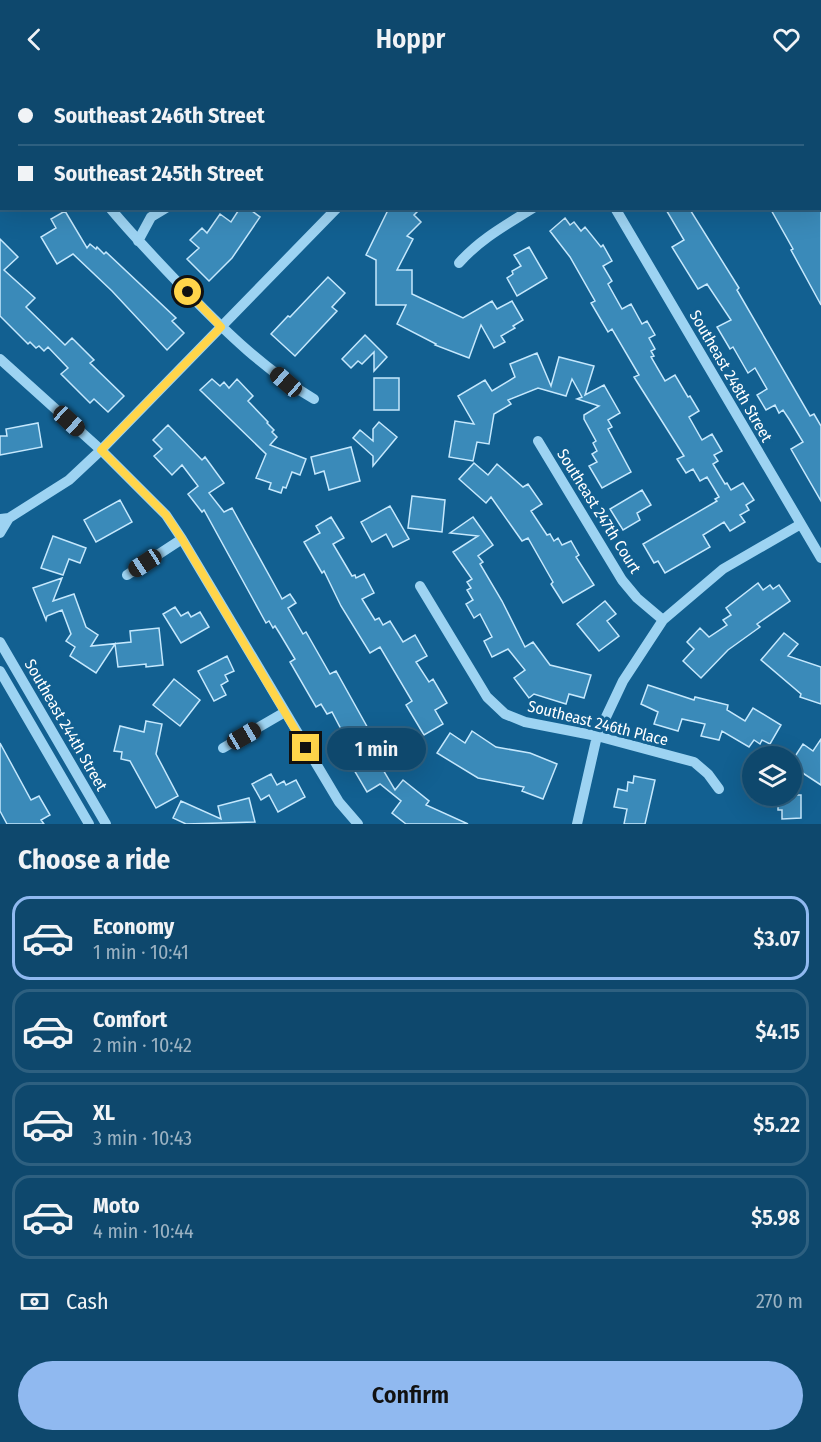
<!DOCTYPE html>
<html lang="en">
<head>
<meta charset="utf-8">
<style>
  body { margin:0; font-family:"Fira Sans Condensed",sans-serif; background:#174f72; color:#f1f3f6; height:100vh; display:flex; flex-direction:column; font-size:22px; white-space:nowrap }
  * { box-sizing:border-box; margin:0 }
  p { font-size:20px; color:#9bb2c2 }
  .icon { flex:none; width:33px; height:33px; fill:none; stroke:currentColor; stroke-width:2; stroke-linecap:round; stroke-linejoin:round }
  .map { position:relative; height:746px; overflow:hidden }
  .sheet { display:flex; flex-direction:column; background:#0e486d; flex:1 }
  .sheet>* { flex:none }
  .hud { position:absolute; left:0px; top:0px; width:822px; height:132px; box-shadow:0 6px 24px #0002,0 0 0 2px #2e6080; display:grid; align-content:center; height:132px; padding:0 18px; background:#0e486d }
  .buttons { position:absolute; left:742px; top:668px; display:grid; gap:12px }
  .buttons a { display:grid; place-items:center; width:60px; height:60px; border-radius:50%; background:#0e486d; box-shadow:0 6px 24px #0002,0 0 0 2px #2e6080; font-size:30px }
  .end { position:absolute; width:27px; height:27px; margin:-14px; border:8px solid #ffd54a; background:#111; box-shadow:0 0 0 3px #111 }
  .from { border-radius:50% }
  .bubble { position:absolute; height:42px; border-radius:21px; background:#0e486d; box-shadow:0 6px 24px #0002,0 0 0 2px #2e6080; font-size:20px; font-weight:600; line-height:42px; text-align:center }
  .car { position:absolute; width:18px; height:36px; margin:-18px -9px; border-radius:8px; box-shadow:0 0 4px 2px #0007; background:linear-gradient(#222 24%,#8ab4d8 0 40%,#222 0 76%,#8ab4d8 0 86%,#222 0) }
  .hud b { display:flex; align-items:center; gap:21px; height:57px; font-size:22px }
  .hud b+b { border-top:2px solid #2e6080 }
  .hud i { width:15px; height:15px; background:#f1f3f6 }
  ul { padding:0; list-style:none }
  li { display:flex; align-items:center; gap:18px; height:84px; margin:0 12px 9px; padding:0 6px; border:3px solid #2e6080; border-radius:18px }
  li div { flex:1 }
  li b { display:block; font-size:22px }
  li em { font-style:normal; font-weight:600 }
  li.active { border-color:#90b9f0 }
  li>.icon { width:54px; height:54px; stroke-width:1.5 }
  h2 { padding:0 18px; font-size:27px; line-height:72px }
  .pay { display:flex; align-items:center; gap:15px; height:66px; padding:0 18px; font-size:22px }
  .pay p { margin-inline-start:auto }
  .action { display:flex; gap:12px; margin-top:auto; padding:12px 18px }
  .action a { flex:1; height:69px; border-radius:36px; background:#90b9f0; color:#111; font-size:24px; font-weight:600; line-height:69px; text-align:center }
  header { display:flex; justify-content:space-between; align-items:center; height:78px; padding:0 18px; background:#0e486d; font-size:27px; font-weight:600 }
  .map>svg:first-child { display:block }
</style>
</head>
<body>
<header><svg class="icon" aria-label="back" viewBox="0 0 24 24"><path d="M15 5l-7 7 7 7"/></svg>Hoppr<svg class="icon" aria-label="heart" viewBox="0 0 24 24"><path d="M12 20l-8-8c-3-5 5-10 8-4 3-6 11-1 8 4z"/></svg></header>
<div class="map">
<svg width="821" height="746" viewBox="0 0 821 746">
  <rect width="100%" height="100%" fill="#126091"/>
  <path fill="#3a8ab9" stroke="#c5e8fd" stroke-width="1.5" d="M240,130H248L260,139L232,180L209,203L187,181L199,170L190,162L202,150L207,155L220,136L231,144Z
    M389,130H421L414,137L421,144L407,158L413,161L397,192H412V216L463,240L492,223L497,231L512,223L523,242L513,248L515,250L501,258L505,264L494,270L481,247L469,280L435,267L436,266L397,246L406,227H376V182L366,177Z
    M665,130H689L739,210L737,212L810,338L814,336L821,348V423L791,371L803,364L789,341L783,332L779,335L775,327L766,332L757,317L767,311L755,290L748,295L733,269L730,271L717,249L731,242L707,206L698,211L672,169L684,162Z
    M770,130H821V227L791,172L793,171Z
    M65,133L87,170L90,166L96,171L97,169L104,176L106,174L176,240L172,243L184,255L167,272L112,213L73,176L57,186L41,159L56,150L51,141Z
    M565,140L570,147L574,144L581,153L585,149L601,169L603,167L612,183L603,188L612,203L608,206L622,231L631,226L642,246L647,243L655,257L649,260L655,271L651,273L654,278L651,279L665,303L675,297L688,319L690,318L699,333L689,339L702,362L712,356L722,373L714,377L718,383L713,386L725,406L727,405L731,412L743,405L754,422L746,427L749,432L740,437L745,444L730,453L724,444L703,457L710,469L665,495L658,483L654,485L643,466L717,423L715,421L719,419L707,399L700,403L693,391L686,395L677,381L684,378L634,299L639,297L612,251L608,254L591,225L595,223L570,179L550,153Z
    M0,161L18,179L4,192L35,220L26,229L65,267L72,260L94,282L90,285L124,318L108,334L94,321L90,325L61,296L68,290L48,269L44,273L39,268L36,270L30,264L28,266L0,238Z
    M529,169L547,200L517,218L507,200L513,196L512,193L521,188L514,177Z
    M328,199L345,215L332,229L337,233L295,278L271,256L288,238L290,239Z
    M365,257L387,279L374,293V274L362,286L358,283L351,290L342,281Z
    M537,275L551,308L559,279L594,288L585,317L604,307L620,335L608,342L612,349L608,351L631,394L602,410L589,388L597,384L592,376L597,373L593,365L596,363L584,341V337L599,328L577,321L582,319L572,301L566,318L538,310L508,322L511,326L494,336L489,366L477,364L473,383L449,379L455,343L474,346L458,318L485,302L492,313L515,299L510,286Z
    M374,300H399V332H374Z
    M212,301L220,308L224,304L229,310L237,301L253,318L248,323L268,344L267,345L274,352L272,354L277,359L270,367L306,381L300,397L292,394L286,410L283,409L281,415L269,411L271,405L256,400L266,376L200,312Z
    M379,344L397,359L373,388V378L353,360L360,352L373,363V351Z
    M38,345L42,369L0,377V358H7L6,351Z
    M168,347L202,382L205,379L224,405L209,415L224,434L232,430L280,517L282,521L290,516L296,525L288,530L303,556L306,554L330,596L336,593L370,654L363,658L395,712L403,702L429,723L426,727L468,746H406L392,735L401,723L380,706L367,714L347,680L345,681L334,661L343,655L332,634L327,636L321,626L316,629L290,584L295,581L280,556L275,548L273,550L269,543L266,545L204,432L202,434L188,416L198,408L182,387L172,397L154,378L162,371L153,362Z
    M351,369L360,403L329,412L324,393L315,396L311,379Z
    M474,385L488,397L497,386L523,409L528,406L542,426L531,433L547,457L550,456L554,463L558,460L562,467L571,463L579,477L576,479L594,507L563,525L551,506L553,504L528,460L522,463L491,419L486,425L459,401Z
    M642,412L651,427L637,435L640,442L623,452L610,431Z
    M412,418L445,422L442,454L408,450Z
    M120,422L132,444L96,464L84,442Z
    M390,428L409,461L393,469L386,456L372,464L361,444Z
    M331,439L344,460L333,466L352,498L355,497L356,500L364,496L374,515L362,521L375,542L379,540L383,547L390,543L403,564L415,557L427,578L416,584L429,604L433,601L447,625L435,632L443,646L424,657L406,627L412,623L380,569L370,575L341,528L324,493L322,495L304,464L320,455L316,448Z
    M473,439L493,467L478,478L483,484L480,486L502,523L525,569L533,564L550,587L591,597L584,620L569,616L566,626L534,616L529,620L514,600L525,592L508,571L492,579L484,563L492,559L480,536L474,540L466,526L473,522L467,512L471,510L467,504L472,501L453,474L478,458L450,455Z
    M53,458L86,470L80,485L69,481L63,497L41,490Z
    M62,500L53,523L74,516L86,549L98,557L91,568L131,564L130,553L159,550L163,587L146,589V586L118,589L115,566L96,595L70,578L75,569L66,563L71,556L62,532L47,538L46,542L33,510Z
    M758,505L763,512L770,507L773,511L779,507L790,523L757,546L760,549L728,572L701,600L683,583L694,571L687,564L700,550L709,559L727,547L723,542L731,537L726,530Z
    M605,523L616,536L607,543L619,558L599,573L577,546Z
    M175,529L181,538L188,534L191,539L200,534L209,549L181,565L163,536Z
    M784,555L798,566L788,578L821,589V626L800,619L801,616L761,582Z
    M227,578L234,593L225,597L228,603L221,607L226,617L214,623L198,593Z
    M174,601L200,622L180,648L153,627Z
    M648,607L694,622L695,619L728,627L727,632L745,643L753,630L781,647L770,666L762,662L760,666L754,662L749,669L722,653L719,662L701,658L705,646L682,641L678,653L654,646L658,634L641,626Z
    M146,643L162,646L156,676L178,718L156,730L130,683L121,681L122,674L114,673L120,648L144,654Z
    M472,653L496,669L530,675L557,686L543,721L522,713L524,709L478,700L437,675L450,655L465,665Z
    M821,661V707L792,688V683L803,666L813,673Z
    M0,665L31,722L39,718L50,737L41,742L44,746H7L0,733Z
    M271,696L277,707L284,703L286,707L296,702L305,719L278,734L269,717L261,722L252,706Z
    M634,698L655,702L645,746H624L627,731L614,729L618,711L627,713L628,704L633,705Z
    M778,717H801V740L782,741V732H778Z
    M249,720L255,744L186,746L173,740L181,723L221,741L218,728Z"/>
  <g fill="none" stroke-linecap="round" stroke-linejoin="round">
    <path stroke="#9dd3f2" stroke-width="3" stroke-dasharray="3 4.5" stroke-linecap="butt" d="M39,0L40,2
      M62,2L64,0
      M0,54L2,52"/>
    <path stroke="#9dd3f2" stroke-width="10" d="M328,0L329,2
      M542,0L543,2
      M770,0L771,2
      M461,2L462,0
      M820,88L821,89
      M110,130C135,160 161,187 188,215C226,254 266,293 314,321
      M615,130L821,480
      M138,163L151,139L166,130
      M459,185C480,161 506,147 533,130
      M0,281L101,372L166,437L182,461L339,724L358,746
      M538,363L622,502L637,520L663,542
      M9,440L69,402L101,372L337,130
      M0,441L9,440L0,455
      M127,497L182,461
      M420,508L487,619L505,636L525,644L597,658L694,684L708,696L719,711
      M0,564L106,746
      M0,593L89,746
      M223,670L285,634
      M577,746L597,658L623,603L663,542L723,491L801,446"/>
  </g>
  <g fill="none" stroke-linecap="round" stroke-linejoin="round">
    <path stroke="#ffd54a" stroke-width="8" d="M188,214L221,249L101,372L166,437L182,461L306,670"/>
  </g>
  <g text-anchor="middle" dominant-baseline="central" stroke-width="6" stroke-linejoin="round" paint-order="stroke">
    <g font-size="16" fill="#fff" stroke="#126091">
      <text transform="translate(731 298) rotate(60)">Southeast 248th Street</text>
      <text transform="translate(599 433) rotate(58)">Southeast 247th Court</text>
      <text transform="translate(598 645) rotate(14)">Southeast 246th Place</text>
      <text transform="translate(66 647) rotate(60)">Southeast 244th Street</text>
    </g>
  </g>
</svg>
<div class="buttons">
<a><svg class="icon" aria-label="layers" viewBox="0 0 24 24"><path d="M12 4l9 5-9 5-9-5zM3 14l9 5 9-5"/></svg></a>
</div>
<i class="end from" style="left:188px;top:214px"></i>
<i class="end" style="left:306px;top:670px"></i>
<div class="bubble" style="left:327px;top:650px;width:99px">1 min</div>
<i class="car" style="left:286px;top:304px;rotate:311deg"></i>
<i class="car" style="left:69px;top:343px;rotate:132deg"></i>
<i class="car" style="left:145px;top:485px;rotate:237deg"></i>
<i class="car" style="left:244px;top:658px;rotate:60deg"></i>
<div class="hud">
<b><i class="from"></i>Southeast 246th Street</b>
<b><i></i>Southeast 245th Street</b>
</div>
</div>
<section class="sheet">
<h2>Choose a ride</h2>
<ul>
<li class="active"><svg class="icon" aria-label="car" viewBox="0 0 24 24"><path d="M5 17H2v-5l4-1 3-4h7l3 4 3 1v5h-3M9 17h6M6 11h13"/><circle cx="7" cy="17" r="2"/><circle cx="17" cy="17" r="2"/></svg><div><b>Economy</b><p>1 min · 10:41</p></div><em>$3.07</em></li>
<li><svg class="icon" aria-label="car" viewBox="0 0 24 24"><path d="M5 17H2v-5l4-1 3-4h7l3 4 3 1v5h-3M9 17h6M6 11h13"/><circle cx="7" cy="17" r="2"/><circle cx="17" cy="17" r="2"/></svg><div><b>Comfort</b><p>2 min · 10:42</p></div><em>$4.15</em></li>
<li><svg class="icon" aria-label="car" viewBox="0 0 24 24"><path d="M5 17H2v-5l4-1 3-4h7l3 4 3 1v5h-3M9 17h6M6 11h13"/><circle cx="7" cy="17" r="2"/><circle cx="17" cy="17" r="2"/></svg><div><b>XL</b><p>3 min · 10:43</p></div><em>$5.22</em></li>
<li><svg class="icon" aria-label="car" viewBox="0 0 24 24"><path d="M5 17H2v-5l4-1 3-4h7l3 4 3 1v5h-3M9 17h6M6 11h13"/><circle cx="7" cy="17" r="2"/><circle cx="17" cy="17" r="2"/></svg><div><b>Moto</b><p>4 min · 10:44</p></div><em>$5.98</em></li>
</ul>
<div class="pay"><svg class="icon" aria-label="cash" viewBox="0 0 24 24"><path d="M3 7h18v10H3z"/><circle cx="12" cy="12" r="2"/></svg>Cash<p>270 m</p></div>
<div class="action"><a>Confirm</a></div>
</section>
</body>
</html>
